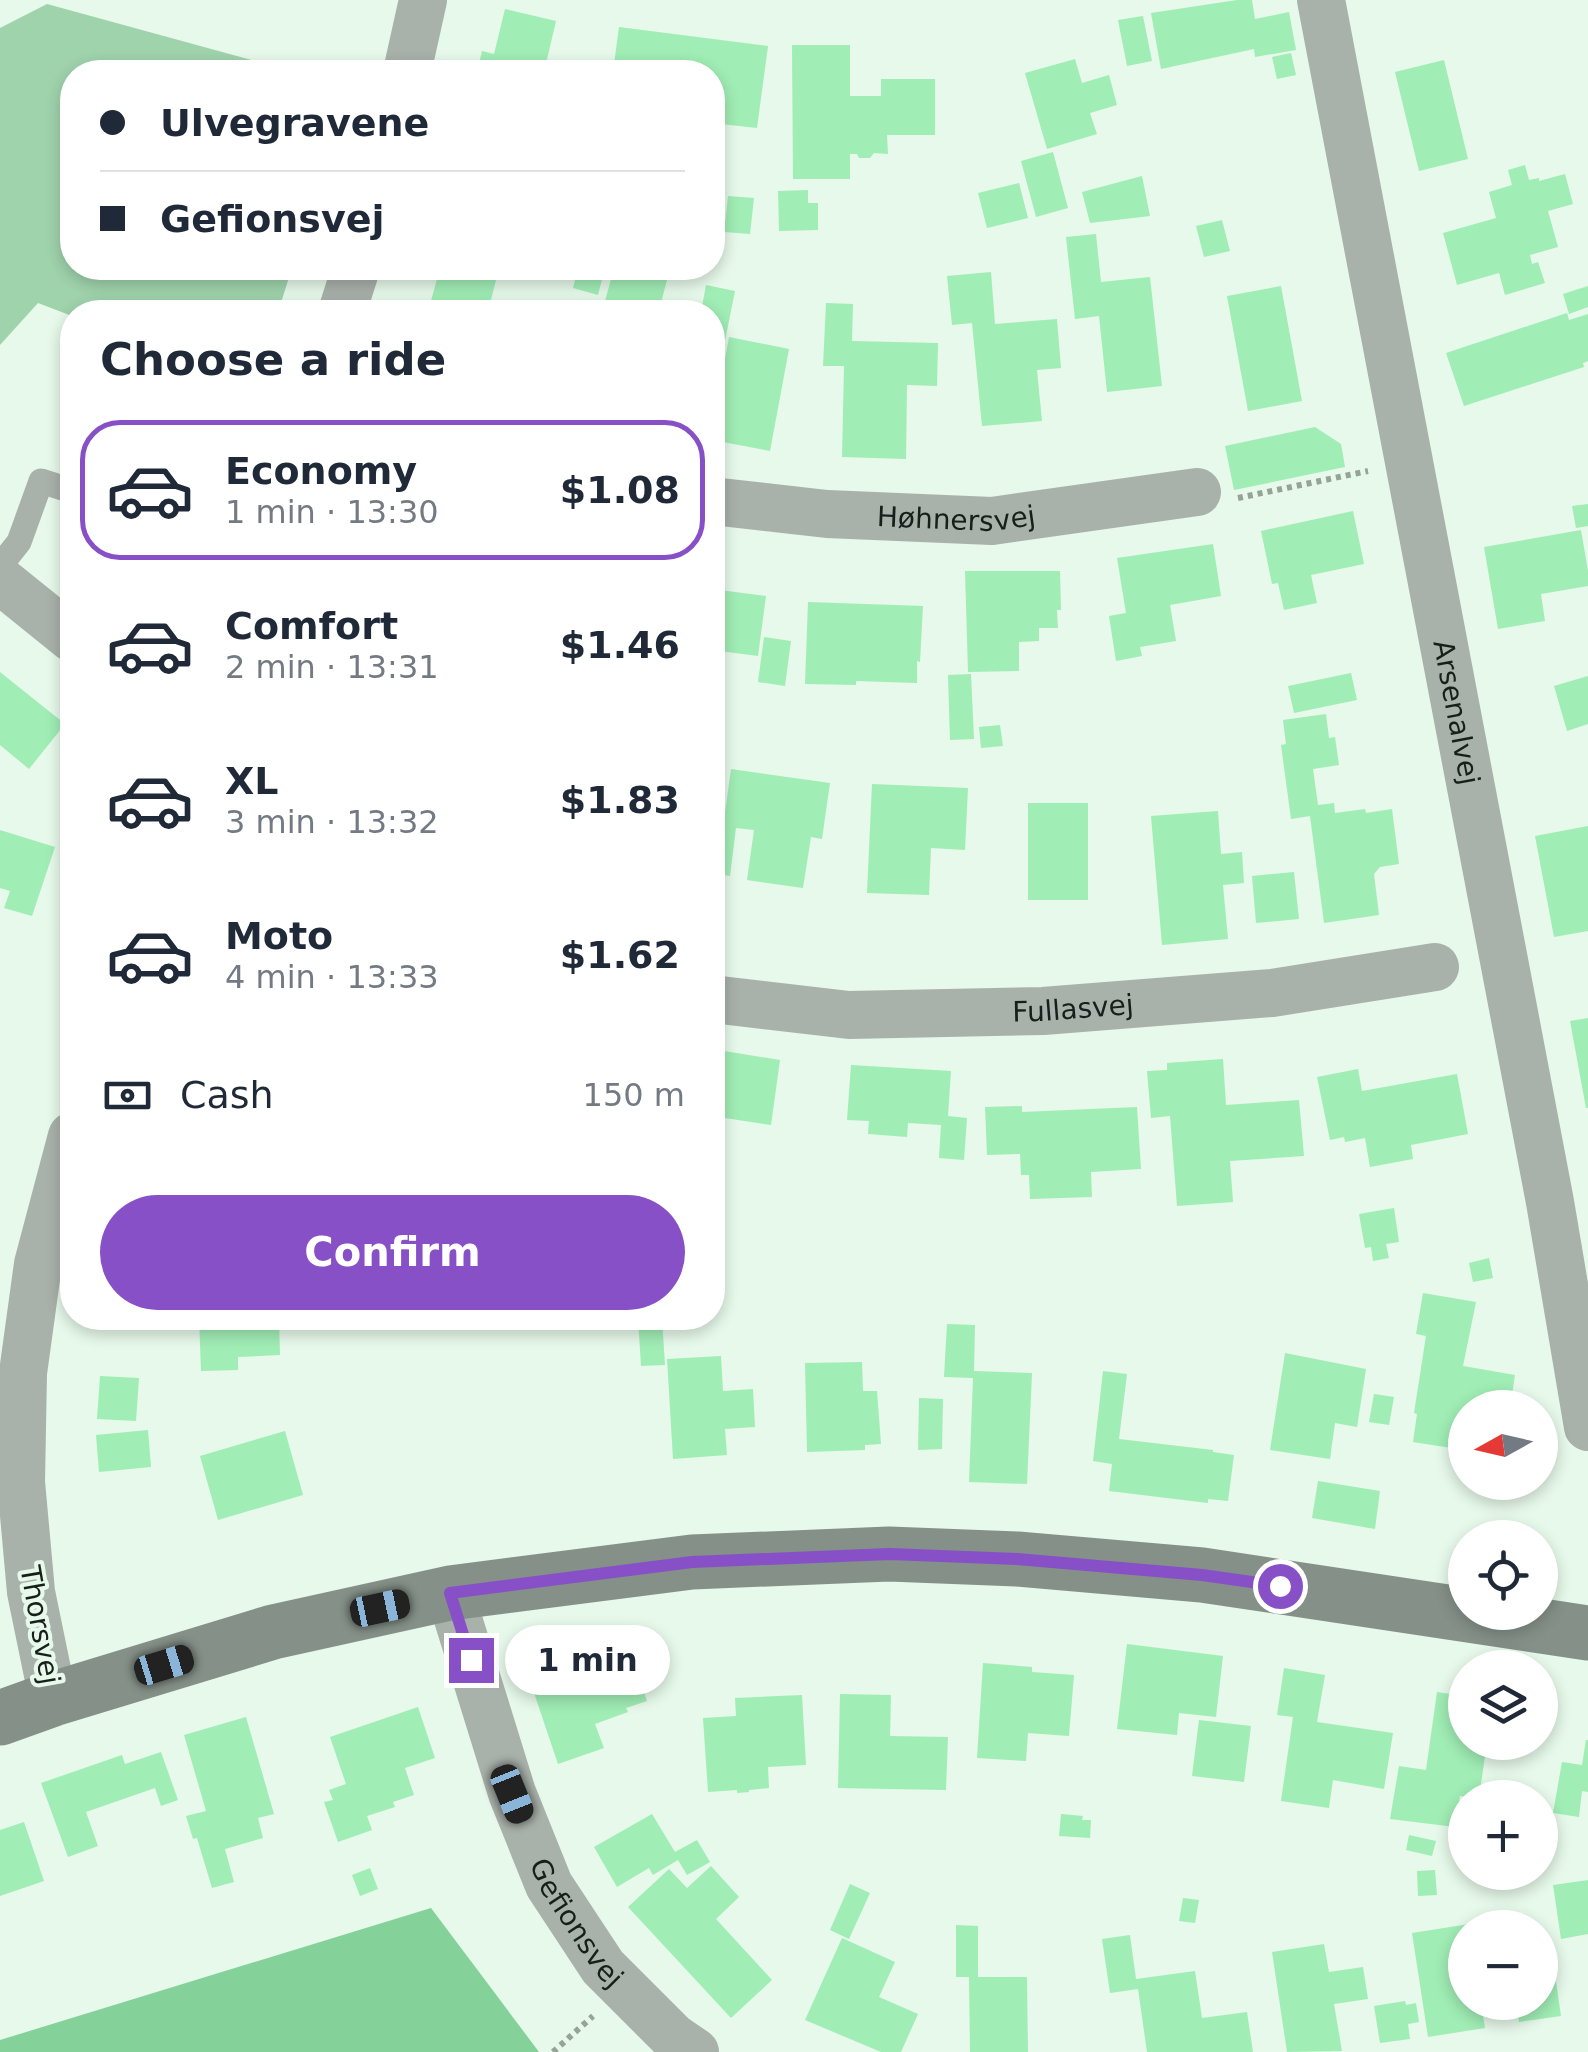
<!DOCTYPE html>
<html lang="en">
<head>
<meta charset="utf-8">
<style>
  body { margin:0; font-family:"DejaVu Sans",sans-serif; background:#f6f6f7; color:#1f2937; height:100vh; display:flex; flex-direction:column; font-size:38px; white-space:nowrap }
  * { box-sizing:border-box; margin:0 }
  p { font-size:32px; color:#747a83 }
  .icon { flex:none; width:55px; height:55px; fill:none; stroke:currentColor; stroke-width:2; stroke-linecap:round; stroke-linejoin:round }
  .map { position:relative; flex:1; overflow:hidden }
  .side { position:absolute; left:60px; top:300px; width:665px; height:1030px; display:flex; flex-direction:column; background:#fff; border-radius:40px; box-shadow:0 5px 15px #0003 }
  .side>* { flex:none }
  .top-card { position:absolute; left:60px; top:60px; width:665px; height:220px; border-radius:40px; box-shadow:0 5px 15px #0003; display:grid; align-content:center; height:220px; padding:0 40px; background:#fff }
  .needle { width:65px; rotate:262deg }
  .controls { position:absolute; left:1448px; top:1390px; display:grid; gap:20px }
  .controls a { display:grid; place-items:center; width:110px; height:110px; border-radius:50%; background:#fff; box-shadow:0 5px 15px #0003; font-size:50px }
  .end { position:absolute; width:45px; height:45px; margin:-22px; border:12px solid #8750c7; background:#fff; box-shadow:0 0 0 5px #fff }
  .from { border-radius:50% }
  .bubble { position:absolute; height:70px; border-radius:35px; background:#fff; box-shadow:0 5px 15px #0003; font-size:32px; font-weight:700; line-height:70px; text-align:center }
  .car { position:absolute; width:30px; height:60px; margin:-30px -15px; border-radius:12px; box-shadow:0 0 8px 2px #0007; background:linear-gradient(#222 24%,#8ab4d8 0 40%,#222 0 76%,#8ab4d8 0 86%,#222 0) }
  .top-card b { display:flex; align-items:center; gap:35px; height:95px; font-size:38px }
  .top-card b+b { border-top:2px solid #e0e1e3 }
  .top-card i { width:25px; height:25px; background:#1f2937 }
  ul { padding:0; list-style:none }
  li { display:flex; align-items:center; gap:30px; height:140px; margin:0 20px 15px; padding:0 20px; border:5px solid transparent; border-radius:40px }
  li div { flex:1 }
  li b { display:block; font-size:38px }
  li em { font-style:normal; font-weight:700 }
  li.selected { border-color:#8750c7 }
  li>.icon { width:90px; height:90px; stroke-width:1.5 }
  h2 { padding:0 40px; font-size:45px; line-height:120px }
  .pay { display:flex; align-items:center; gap:25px; height:110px; padding:0 40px; font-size:38px }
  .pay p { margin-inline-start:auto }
  .action { display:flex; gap:20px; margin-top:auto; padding:20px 40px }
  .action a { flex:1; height:115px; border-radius:60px; background:#8750c7; color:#fff; font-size:40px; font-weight:700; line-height:115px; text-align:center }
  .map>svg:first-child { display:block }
</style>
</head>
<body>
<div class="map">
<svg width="1588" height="2052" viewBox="0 0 1588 2052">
  <rect width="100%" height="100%" fill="#e6f9ea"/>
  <path fill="#9fd3ac" d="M47,4L295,72H72V268H292L278,312H72V316L38,303L0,345V28Z"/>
  <path fill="#84d199" d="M431,1908L539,2052H0V2040Z"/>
  <path fill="#a0edb5" d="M1237,0H1252L1255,19L1289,12L1296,50L1255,57L1254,49L1161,69L1151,13Z
    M505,9L556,21L544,72H477L482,51L494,54Z
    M1143,16L1152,61L1127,66L1118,20Z
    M619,27L768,46L757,128L712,123V72H613Z
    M792,45H850V96H881V79H935V135H887L888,154L874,153L870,158H859L857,154H850V179H793Z
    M1291,53L1296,75L1277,79L1272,57Z
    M1075,59L1082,83L1109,75L1117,105L1090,113L1097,134L1047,149L1025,73Z
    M1444,60L1468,159L1419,171L1395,72Z
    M1053,152L1068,208L1036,217L1021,161Z
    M1525,165L1529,180L1539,178V181L1565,174L1573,204L1548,211L1558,247L1530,255L1532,264L1538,262L1545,283L1505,295L1499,273L1457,285L1443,233L1496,218L1489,192L1512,185L1508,170Z
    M1142,176L1150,216L1090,223L1082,192Z
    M1019,183L1028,218L987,228L978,193Z
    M808,190V203H818V230L779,231L778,191Z
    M728,196L754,198L750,234L724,232Z
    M1222,220L1230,251L1204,257L1196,226Z
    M1096,234L1101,282L1150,277L1162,386L1107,392L1099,316L1075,319L1066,237Z
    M440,268H499L488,312H428Z
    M578,268H605L598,295L573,288Z
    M614,268H636L668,276L661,303L680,308L679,312H602Z
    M991,272L995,324L1057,319L1061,368L1037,370L1042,421L982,426L972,323L952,325L947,276Z
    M706,285L735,291L725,341L712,339V312H701Z
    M1281,286L1302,401L1248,411L1227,296Z
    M1588,286V307L1569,314L1563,294Z
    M826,303L853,304L852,341L938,343L937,386L907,385L906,459L842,457L844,366H823Z
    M1567,313L1569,320L1588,314V361L1583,363L1584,367L1464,406L1446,353Z
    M729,337L789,349L770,451L712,440V427Z
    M1315,427L1341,444L1345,467L1234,490L1225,446Z
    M1588,504V526L1576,528L1572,506Z
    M1353,511L1364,564L1311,575L1317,603L1284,610L1278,583L1272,584L1261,531Z
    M1581,530L1588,571V586L1541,594L1545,621L1498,629L1484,547Z
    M1213,544L1221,596L1170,605L1176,641L1140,647L1142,656L1116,661L1109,616L1126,613L1117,558Z
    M965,571H1060L1061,610H1057L1058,628H1039V641L1019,642V671L968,672Z
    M712,589L766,596L758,656L712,650Z
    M808,602L923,606L920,662L917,661V683L856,681V685L805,684Z
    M764,637L791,641L785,686L758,682Z
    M0,672L65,724L29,769L0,745Z
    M1351,673L1357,700L1294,713L1288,686Z
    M971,674L974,739L950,740L948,675Z
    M1588,676V724L1567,731L1554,686Z
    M1326,714L1329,738L1335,737L1339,765L1313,769L1318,805L1334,803L1335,813L1365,809L1366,813L1392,809L1399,864L1380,867L1374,874L1379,915L1324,923L1310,816L1291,819L1281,745L1286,744L1283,720Z
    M1000,725L1003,746L981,748L979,727Z
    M731,769L830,783L822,839L811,837L803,888L747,880L754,830L736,828L730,876L712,873V826L723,827Z
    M872,784L968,788L965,850L931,848L929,895L867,893Z
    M1028,803H1088V900H1028Z
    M1218,811L1221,854L1242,852L1244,883L1223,885L1228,939L1162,945L1151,816Z
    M1588,826V931L1554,937L1535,836Z
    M0,830L55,847L32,916L4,908L10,891L0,888Z
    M1294,872L1299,919L1256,923L1252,876Z
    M1588,1018V1108H1586L1570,1021Z
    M712,1049L780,1060L771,1125L712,1116Z
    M1223,1059L1226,1105L1299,1100L1304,1156L1230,1161L1233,1202L1177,1206L1170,1116L1151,1118L1147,1071L1167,1070V1063Z
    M851,1065L951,1071L948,1116L967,1118L964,1160L939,1158L941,1125L908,1123L907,1137L868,1134L869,1121L847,1120Z
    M1358,1069L1362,1091L1457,1074L1468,1134L1411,1145L1413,1159L1370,1167L1365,1138L1345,1142L1344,1137L1330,1140L1317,1077Z
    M1022,1106V1112L1137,1107L1141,1169L1091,1172L1092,1197L1030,1199L1029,1175H1021L1020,1154L987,1155L985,1107Z
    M1394,1208L1399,1242L1386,1244L1389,1258L1373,1261L1371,1247L1365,1248L1359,1214Z
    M1489,1258L1493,1278L1473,1282L1469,1263Z
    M1423,1293L1476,1302L1463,1366L1515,1375L1510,1408H1465L1464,1450L1413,1442L1417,1414L1414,1413L1426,1336L1416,1334Z
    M199,1318H279L280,1355L238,1357V1370L201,1371Z
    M638,1318H662L665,1365L641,1366Z
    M947,1324L975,1325L974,1371L1032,1373L1027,1484L969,1482L973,1378L944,1377Z
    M1285,1353L1366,1369L1357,1427L1335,1423L1330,1459L1270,1450Z
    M721,1356L723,1391L753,1389L755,1427L725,1429L727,1455L673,1459L667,1359Z
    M862,1362L863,1391H877L881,1444L865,1445V1450L807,1452L805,1363Z
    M1103,1371L1127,1374L1119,1439L1213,1450V1452L1234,1455L1228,1501L1208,1499V1503L1109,1491L1112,1464L1093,1461Z
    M100,1376L139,1378L136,1421L97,1419Z
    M1374,1394L1394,1397L1389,1425L1369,1422Z
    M919,1398L943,1399L942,1449L918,1450Z
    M148,1430L151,1467L99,1472L96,1435Z
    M285,1431L303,1495L218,1520L200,1456Z
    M1318,1481L1380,1491L1375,1529L1312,1518Z
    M1127,1644L1223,1656L1216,1717L1179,1713L1177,1735L1117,1729Z
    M607,1653L613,1671L634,1664L647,1701L626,1708L628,1712L595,1724L604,1748L558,1764L530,1681Z
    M983,1663L1032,1667V1672L1074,1675L1069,1736L1028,1733L1026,1761L977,1758Z
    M1284,1668L1325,1675L1317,1722L1393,1733L1384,1789L1333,1780L1329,1808L1281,1801L1293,1717L1277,1715Z
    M1437,1692L1465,1696V1742H1487L1479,1798L1460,1796L1455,1827L1390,1819L1399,1766L1426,1770Z
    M840,1694L891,1695L890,1736L948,1737L946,1790L838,1788Z
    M802,1695L806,1765L768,1767L769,1788L749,1790V1792L737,1793V1790L708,1792L703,1718L736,1716L735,1698Z
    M418,1707L435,1758L405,1768L414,1795L393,1802L395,1807L367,1816L372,1830L338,1842L324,1802L333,1800L329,1790L346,1784L330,1737Z
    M246,1717L274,1814L258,1818L263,1838L225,1849L234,1882L212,1888L197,1838L193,1839L186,1816L206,1811L184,1735Z
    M1199,1720L1251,1726L1244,1782L1192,1776Z
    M1586,1740H1588V1792L1582,1791L1579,1817L1553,1813L1562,1762L1582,1765Z
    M161,1752L178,1800L161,1806L155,1788L86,1812L98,1846L68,1857L41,1783L122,1755L125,1764Z
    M652,1814L675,1852L697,1840L710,1862L687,1875L678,1860L653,1875L649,1868L617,1887L594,1847Z
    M1061,1814L1083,1816L1082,1820H1091L1090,1838L1059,1836Z
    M24,1822L44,1881L0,1896V1830Z
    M1409,1835L1436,1841L1432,1856L1406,1850Z
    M711,1866L739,1897L716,1919L772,1980L731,2018L628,1907L669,1869L687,1888Z
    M370,1868L378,1889L360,1896L352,1875Z
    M1435,1870L1437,1895L1418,1896L1417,1871Z
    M1588,1880V1934L1561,1939L1553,1885Z
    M850,1884L870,1893L849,1939L830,1930Z
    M1183,1898L1199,1900L1195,1923L1179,1921Z
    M1469,1924V1928H1465V2002H1481L1485,2028L1428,2037L1412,1933Z
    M956,1925L978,1926V1977H1027L1028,2052H970L969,1977H956Z
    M1130,1935L1136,1979L1195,1971L1202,2018L1247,2012L1253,2052H1147L1138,1989L1110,1993L1102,1939Z
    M842,1938L895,1962L879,1997L918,2014L901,2052H881L805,2020Z
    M1324,1944L1329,1972L1363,1967L1368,1999L1334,2004L1342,2051L1287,2052L1272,1952Z
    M1540,1958H1542L1545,1975L1555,1974L1561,2016L1519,2022L1516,2002H1540Z
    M1405,2001L1406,2005L1416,2003L1419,2022L1408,2024L1410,2039L1380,2043L1374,2006Z"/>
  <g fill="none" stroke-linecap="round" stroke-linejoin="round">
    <path stroke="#95a398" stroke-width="6" stroke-dasharray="5 5" stroke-linecap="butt" d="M1238,498L1368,471
      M553,2052L593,2016"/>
    <path stroke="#a9b1ab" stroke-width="25" d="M0,566L19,542L41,481L72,491"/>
    <g stroke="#a9b1ab" stroke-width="48">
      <path id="s1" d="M1321,0L1550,1202L1588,1427"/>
      <path d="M407,72L423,0"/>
      <path d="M342,312L356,268"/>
      <path id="s2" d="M712,501L827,514L992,521L1197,492"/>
      <path d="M0,580L72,638"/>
      <path id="s3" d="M712,999L849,1015L1043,1011L1272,993L1435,967"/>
      <path id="s4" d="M450,1593L512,1793L549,1885L603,1967L673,2037L695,2052"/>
      <path d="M53,1699L31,1592L21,1482L23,1373L38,1264L72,1136"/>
    </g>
    <path stroke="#859188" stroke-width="55" d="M0,1718L53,1699L273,1632L450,1593L692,1562L889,1554L1017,1559L1202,1575L1588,1633"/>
  </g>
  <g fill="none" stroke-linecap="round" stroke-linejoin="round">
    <path stroke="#8750c7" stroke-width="12" d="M471,1660L450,1593L692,1562L890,1554L1017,1559L1202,1575L1280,1586"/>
  </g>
  <g text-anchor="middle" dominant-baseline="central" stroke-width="8" stroke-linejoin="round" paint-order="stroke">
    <g font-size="28" fill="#181f1a" stroke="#e6f9ea">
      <text stroke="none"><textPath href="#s2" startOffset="245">Høhnersvej</textPath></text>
      <text stroke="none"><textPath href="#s1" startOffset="725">Arsenalvej</textPath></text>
      <text stroke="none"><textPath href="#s3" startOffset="362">Fullasvej</textPath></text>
      <text transform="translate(40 1625) rotate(80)">Thorsvej</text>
      <text stroke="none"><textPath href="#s4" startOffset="355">Gefionsvej</textPath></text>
    </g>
  </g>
</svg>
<div class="controls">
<a><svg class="needle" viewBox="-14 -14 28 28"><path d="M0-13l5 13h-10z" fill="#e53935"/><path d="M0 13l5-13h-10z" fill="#747a83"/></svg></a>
<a><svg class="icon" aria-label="locate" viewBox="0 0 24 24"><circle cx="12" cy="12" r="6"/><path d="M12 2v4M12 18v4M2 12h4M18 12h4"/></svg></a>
<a><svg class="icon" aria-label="layers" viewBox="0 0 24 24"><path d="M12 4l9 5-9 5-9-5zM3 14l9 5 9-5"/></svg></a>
<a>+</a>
<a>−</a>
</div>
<i class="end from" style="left:1280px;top:1586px"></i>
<i class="end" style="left:471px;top:1660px"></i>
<div class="bubble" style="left:505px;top:1625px;width:165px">1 min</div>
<i class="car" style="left:380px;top:1608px;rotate:78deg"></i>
<i class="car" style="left:164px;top:1665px;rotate:73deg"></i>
<i class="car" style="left:512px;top:1794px;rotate:158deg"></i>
<div class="top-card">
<b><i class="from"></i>Ulvegravene</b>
<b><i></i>Gefionsvej</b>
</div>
<section class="side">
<h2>Choose a ride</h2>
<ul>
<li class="selected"><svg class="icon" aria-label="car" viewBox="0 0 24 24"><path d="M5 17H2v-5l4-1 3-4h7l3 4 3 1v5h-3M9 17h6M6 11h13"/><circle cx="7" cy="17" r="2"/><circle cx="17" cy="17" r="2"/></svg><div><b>Economy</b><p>1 min · 13:30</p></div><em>$1.08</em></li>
<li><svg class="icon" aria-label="car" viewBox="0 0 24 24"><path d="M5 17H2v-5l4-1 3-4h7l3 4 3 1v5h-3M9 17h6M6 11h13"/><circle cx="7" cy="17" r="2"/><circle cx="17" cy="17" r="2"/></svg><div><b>Comfort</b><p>2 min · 13:31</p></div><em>$1.46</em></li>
<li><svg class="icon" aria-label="car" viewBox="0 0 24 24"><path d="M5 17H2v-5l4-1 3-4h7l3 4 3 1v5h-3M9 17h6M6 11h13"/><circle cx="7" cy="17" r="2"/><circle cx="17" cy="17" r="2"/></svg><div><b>XL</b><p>3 min · 13:32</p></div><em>$1.83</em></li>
<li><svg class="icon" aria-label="car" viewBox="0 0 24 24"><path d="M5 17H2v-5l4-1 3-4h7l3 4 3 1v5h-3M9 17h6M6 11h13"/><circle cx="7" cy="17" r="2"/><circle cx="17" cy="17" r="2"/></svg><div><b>Moto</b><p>4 min · 13:33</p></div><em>$1.62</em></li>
</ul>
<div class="pay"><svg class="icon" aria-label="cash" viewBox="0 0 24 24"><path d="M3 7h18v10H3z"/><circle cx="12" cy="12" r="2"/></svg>Cash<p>150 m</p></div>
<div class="action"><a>Confirm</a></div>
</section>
</div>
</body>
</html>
